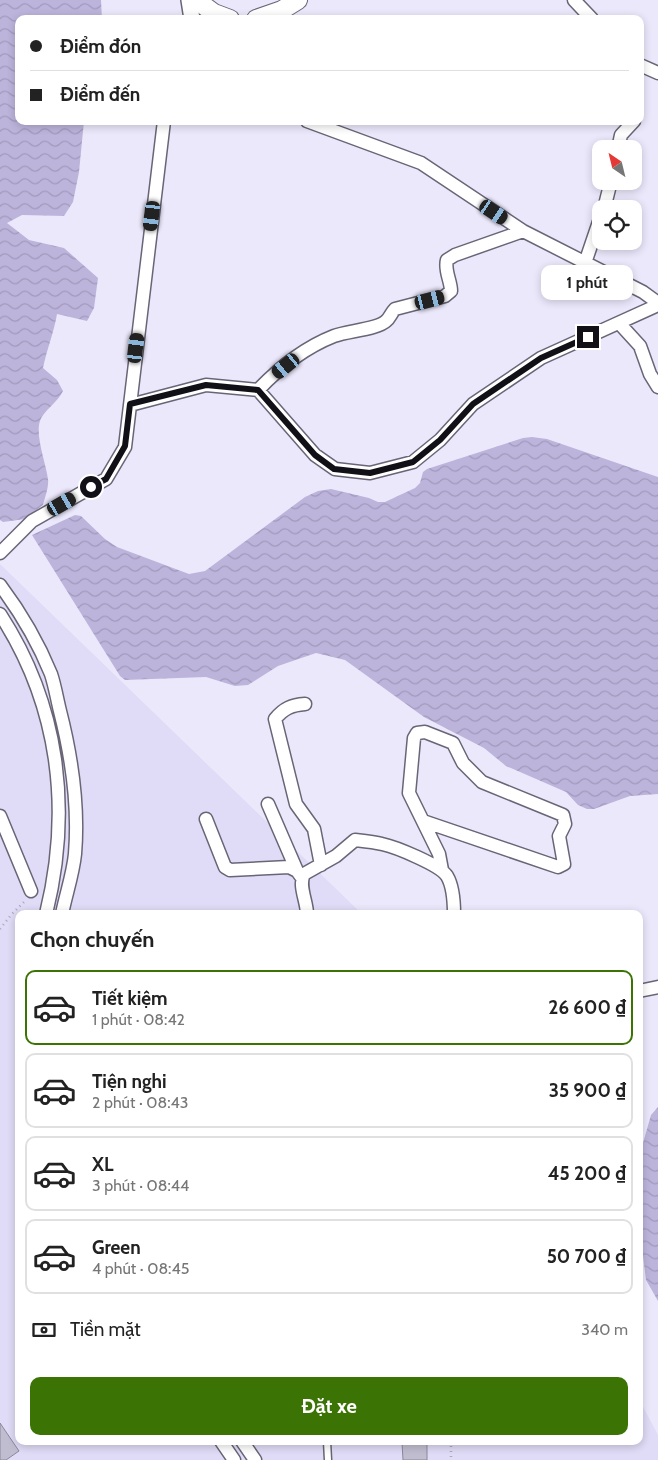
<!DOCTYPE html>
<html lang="vi">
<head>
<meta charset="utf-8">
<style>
  body { margin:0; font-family:Cabin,sans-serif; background:#f6f6f6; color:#222; height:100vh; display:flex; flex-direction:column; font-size:19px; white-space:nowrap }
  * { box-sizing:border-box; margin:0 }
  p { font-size:16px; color:#767676 }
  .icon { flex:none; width:28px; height:28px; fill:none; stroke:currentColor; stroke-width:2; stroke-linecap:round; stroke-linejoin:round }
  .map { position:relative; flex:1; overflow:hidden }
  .sheet { position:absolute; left:15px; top:910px; width:628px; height:535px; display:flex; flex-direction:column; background:#fff; border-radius:10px; box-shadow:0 2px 8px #0003 }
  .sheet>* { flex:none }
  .top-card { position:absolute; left:15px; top:15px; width:629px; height:110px; border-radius:10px; box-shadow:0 2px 8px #0003; display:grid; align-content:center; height:110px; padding:0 15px; background:#fff }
  .needle { width:32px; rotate:325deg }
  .tools { position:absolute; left:592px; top:140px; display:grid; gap:10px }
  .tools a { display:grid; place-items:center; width:50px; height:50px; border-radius:10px; background:#fff; box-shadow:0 2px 8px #0003; font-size:25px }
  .end { position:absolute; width:22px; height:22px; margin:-11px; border:6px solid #111017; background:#fff; box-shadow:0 0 0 2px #fff }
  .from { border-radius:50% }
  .bubble { position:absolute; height:35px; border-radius:10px; background:#fff; box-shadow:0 2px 8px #0003; font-size:16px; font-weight:800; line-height:35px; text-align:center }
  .car { position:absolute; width:15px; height:30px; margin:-15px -8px; border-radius:6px; box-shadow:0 0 4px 1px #0007; background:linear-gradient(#222 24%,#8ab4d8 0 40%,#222 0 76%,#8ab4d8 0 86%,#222 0) }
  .top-card b { display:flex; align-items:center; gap:18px; height:48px; font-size:19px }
  .top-card b+b { border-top:1px solid #e0e0e0 }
  .top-card i { width:12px; height:12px; background:#222 }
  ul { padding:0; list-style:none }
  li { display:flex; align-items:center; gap:15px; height:75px; margin:0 10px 8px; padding:0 5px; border:2px solid #e0e0e0; border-radius:10px }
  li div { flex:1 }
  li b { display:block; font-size:19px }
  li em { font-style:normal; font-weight:800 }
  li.current { border-color:#3b7405 }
  li>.icon { width:45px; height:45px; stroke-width:1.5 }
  h2 { padding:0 15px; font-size:22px; line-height:60px }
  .pay { display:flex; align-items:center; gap:12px; height:55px; padding:0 15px; font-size:19px }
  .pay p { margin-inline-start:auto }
  .cta { display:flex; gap:10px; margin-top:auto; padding:10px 15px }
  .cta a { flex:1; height:58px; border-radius:10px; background:#3b7405; color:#fff; font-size:20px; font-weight:800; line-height:58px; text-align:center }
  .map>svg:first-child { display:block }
</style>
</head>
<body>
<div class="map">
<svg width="658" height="1460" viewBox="0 0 658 1460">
  <defs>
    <pattern id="water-waves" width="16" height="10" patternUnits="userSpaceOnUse" patternTransform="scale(1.25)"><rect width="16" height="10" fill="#bdb4dc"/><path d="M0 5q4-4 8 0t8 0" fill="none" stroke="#a19abc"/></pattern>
  </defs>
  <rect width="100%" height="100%" fill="#ece8fc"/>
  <path fill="#e0dbf6" d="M0,564L362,914H19V1441H639V1399L658,1435V1460H0Z"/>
  <path fill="url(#water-waves)" d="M0,0H101L102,19H19V121H84L79,172L73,202L64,216L22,215L7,223L29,240L64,248L98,278L94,308L87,321L57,314C54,332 47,349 43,368L57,380L63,391C58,402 43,411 40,421C35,435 46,464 48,479C49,487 45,497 43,505L25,519L3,522L0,520Z
    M532,437L547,439L658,477V794L630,796L594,809H587L578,805L566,792L506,766L484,748L424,717L345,660L316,653L278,666L248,685L235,686L206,677L125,680L120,676L32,535L75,515L81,516L105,539L117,547L189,574L205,571L305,497L318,491L331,489L369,498L378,502H385L415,488L420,483L423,472L427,469L523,438Z
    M658,1107V1301L646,1280L639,1224V1157L651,1115Z"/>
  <path fill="#c0bdd0" stroke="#8c889a" d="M0,1423L19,1451L6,1460H0Z
    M427,1442V1460H403L402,1443Z"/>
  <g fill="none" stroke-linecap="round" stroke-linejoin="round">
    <g stroke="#696576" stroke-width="9">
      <path id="service" d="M327,1441L328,1460"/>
    </g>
    <g stroke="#696576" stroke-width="15">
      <path id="minor" d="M574,0L592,19
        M640,65L658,73
        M307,121L421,163L523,231L643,292L658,303
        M618,149L621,135L634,121
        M604,209L611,181
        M585,263L601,216
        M619,323L640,346L650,374L658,387
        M258,390C279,368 306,347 334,336C347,331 378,329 386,321C390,318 391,313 395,309L445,296L451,291C451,281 444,270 447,260L455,255L523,231
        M130,405L206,385L258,390L315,455L335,469L370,473L413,462L440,440L473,404L541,358L658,305
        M0,553L32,521L106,479L125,447L164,121
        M0,585C21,613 38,642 51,674C55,686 57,699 60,711C72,758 79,806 75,854C73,874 66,894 62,914
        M0,614C59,705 72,809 46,914
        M305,704C292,705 284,708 275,719L296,804L314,829L321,865
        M268,804L297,871
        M0,816L31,891
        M206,819L225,867L230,870L289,867L297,871L302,878
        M423,821L558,867L564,864L559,836L565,824L563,815L482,782L463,763L453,743L425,732L417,733L414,738L409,793L439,854L442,870
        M307,914C307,901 298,886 304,874L336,856L355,840C364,841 374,842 382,844C396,847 440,865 447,876C453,886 454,902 454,914
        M639,991L658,987
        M221,1441L234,1460
        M242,1441L255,1460"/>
    </g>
    <g stroke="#696576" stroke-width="18">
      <path id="tertiary" d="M189,0L192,19"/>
    </g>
    <g stroke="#696576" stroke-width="20">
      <path id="secondary" d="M196,0L214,13L230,19
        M256,19L282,10L298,0"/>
    </g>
    <path stroke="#aaa7b7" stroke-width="2.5" stroke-dasharray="1 4" stroke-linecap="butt" d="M0,929L11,915L25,901
      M451,1441V1460"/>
    <use href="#service" stroke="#fff" stroke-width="6"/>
    <use href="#minor" stroke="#fff" stroke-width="12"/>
    <use href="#tertiary" stroke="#fff" stroke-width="15"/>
    <use href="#secondary" stroke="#fff" stroke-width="18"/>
  </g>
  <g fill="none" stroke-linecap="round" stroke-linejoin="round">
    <path stroke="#111017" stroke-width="6" d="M91,487L106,479L125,446L130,404L206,385L258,390L315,455L334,469L370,473L413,462L440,440L473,404L541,358L588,337"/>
  </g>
</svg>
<div class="tools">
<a><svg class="needle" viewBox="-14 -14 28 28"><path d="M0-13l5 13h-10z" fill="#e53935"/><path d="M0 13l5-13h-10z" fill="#767676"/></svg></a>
<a><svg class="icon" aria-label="locate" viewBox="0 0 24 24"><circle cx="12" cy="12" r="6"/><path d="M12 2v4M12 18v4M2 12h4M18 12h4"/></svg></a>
</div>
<i class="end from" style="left:91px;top:487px"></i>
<i class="end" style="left:588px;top:337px"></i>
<div class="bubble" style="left:541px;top:265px;width:92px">1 phút</div>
<i class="car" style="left:494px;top:212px;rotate:124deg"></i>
<i class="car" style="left:152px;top:216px;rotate:187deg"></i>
<i class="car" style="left:430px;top:300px;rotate:76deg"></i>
<i class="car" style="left:136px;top:348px;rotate:7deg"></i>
<i class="car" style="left:286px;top:366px;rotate:231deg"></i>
<i class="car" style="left:62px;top:504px;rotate:60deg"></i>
<div class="top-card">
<b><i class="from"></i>Điểm đón</b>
<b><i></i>Điểm đến</b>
</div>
<section class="sheet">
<h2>Chọn chuyến</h2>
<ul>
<li class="current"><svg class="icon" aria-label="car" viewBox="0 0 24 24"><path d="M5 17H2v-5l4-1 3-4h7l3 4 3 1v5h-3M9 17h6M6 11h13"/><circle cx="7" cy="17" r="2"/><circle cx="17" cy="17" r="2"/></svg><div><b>Tiết kiệm</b><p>1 phút · 08:42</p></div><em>26 600 ₫</em></li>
<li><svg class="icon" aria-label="car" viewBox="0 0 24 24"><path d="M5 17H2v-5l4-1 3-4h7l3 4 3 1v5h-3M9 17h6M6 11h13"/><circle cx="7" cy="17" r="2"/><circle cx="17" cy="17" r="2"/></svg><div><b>Tiện nghi</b><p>2 phút · 08:43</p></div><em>35 900 ₫</em></li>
<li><svg class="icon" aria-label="car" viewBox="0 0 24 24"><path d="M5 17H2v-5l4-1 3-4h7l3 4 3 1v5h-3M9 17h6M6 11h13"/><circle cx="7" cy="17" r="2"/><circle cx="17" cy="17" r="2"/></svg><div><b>XL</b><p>3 phút · 08:44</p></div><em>45 200 ₫</em></li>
<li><svg class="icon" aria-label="car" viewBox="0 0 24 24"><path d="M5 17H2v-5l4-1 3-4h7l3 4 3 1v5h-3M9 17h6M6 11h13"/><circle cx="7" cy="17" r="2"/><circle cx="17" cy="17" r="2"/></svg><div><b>Green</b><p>4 phút · 08:45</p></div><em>50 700 ₫</em></li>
</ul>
<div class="pay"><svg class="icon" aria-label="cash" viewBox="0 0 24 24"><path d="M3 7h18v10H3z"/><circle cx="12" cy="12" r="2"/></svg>Tiền mặt<p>340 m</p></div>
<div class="cta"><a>Đặt xe</a></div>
</section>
</div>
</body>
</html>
